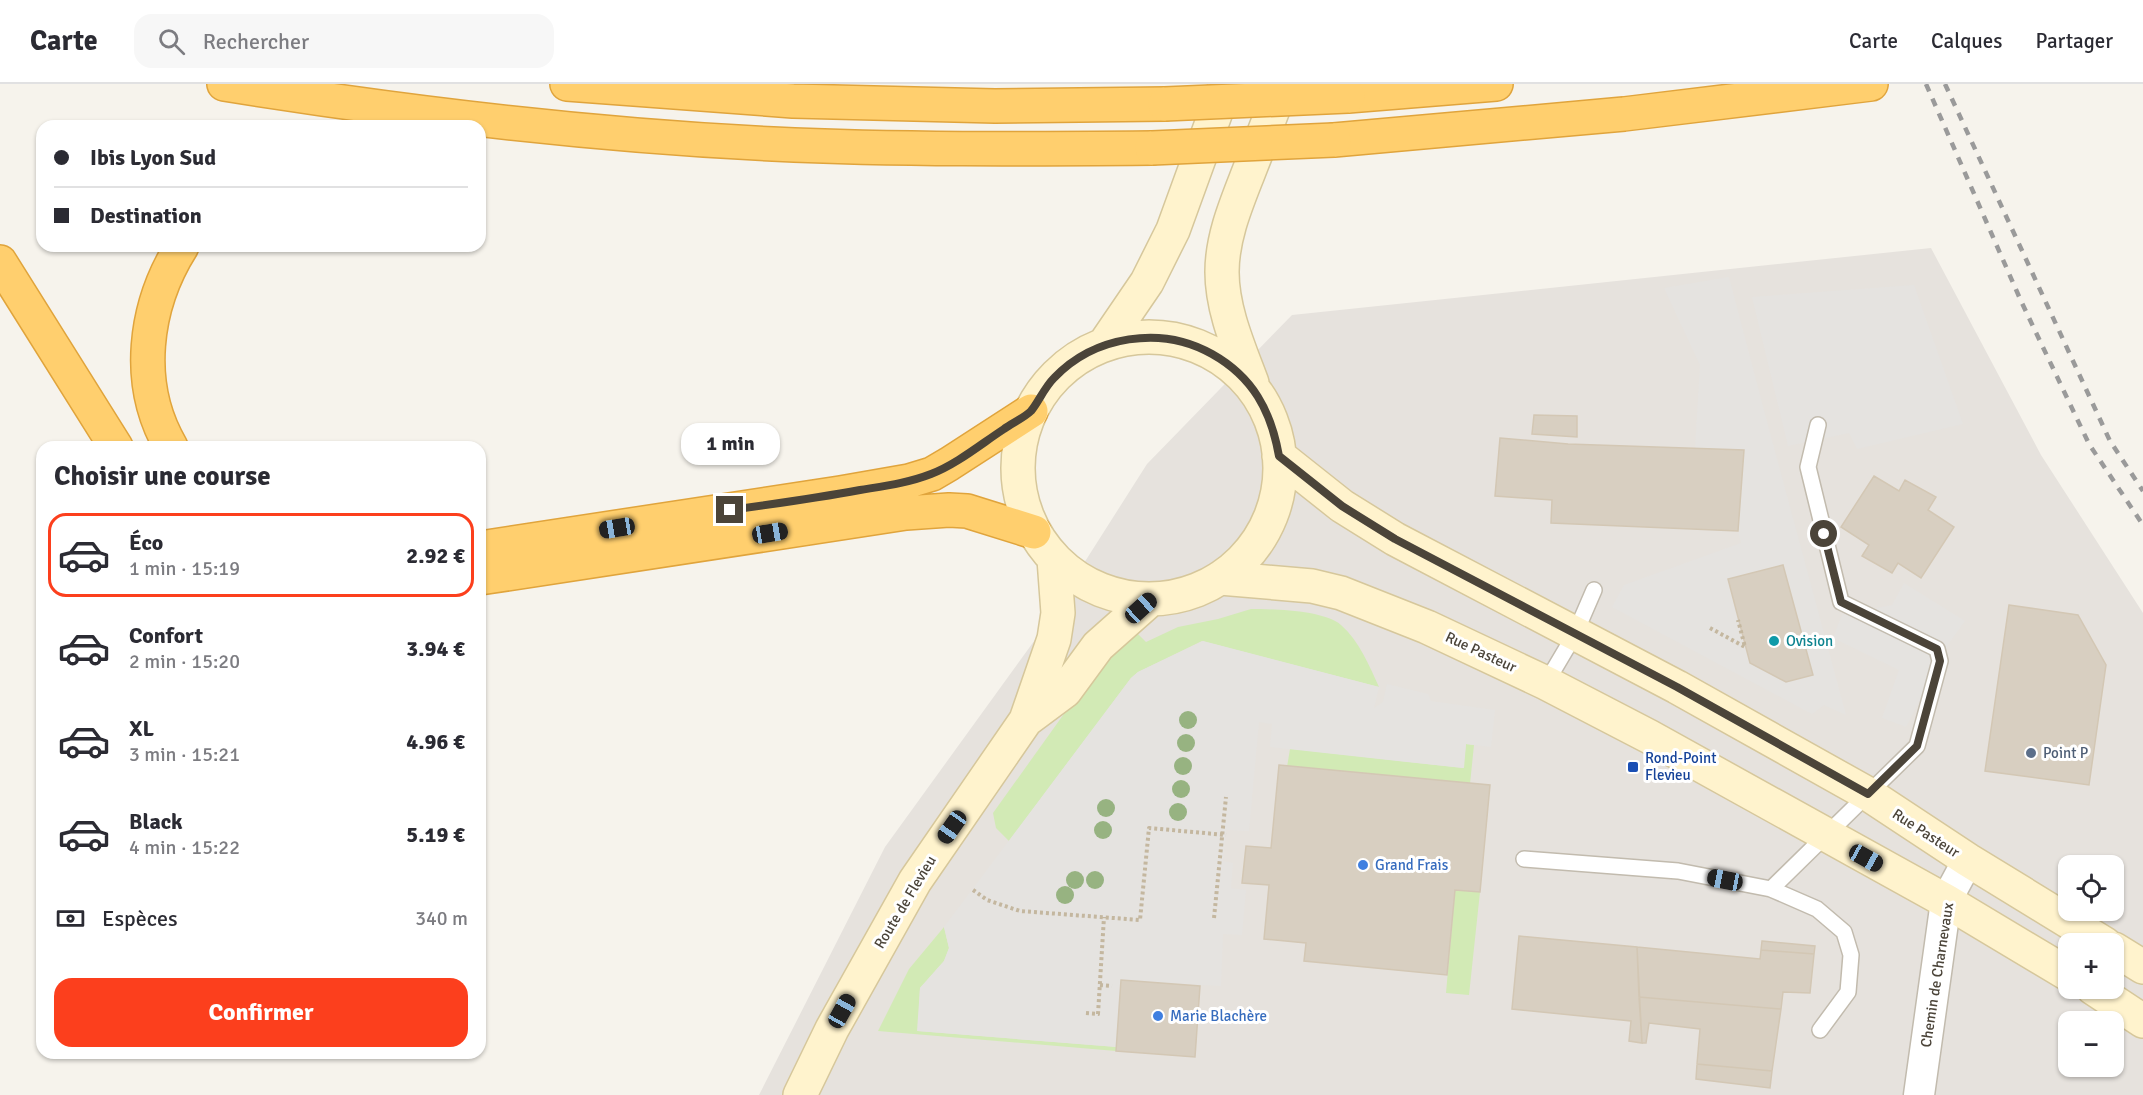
<!DOCTYPE html>
<html lang="fr">
<head>
<meta charset="utf-8">
<style>
  body { margin:0; font-family:Signika,sans-serif; background:#f7f7f7; color:#2b2b33; height:100vh; display:flex; flex-direction:column; font-size:22px; white-space:nowrap }
  * { box-sizing:border-box; margin:0 }
  p { font-size:20px; color:#7c7c81 }
  .icon { flex:none; width:33px; height:33px; fill:none; stroke:currentColor; stroke-width:2; stroke-linecap:round; stroke-linejoin:round }
  .map { position:relative; flex:1; overflow:hidden }
  .sheet { position:absolute; left:36px; top:357px; width:450px; height:618px; display:flex; flex-direction:column; background:#fff; border-radius:18px; box-shadow:0 2px 4px #0004 }
  .sheet>* { flex:none }
  .guide { position:absolute; left:36px; top:36px; width:450px; height:132px; border-radius:18px; box-shadow:0 2px 4px #0004; display:grid; align-content:center; height:132px; padding:0 18px; background:#fff }
  .tools { position:absolute; left:2058px; top:771px; display:grid; gap:12px }
  .tools a { display:grid; place-items:center; width:66px; height:66px; border-radius:12px; background:#fff; box-shadow:0 2px 4px #0004; font-size:30px }
  .end { position:absolute; width:27px; height:27px; margin:-14px; border:8px solid #4b4439; background:#fff; box-shadow:0 0 0 3px #fff }
  .from { border-radius:50% }
  .bubble { position:absolute; height:42px; border-radius:18px; background:#fff; box-shadow:0 2px 4px #0004; font-size:20px; font-weight:800; line-height:42px; text-align:center }
  .car { position:absolute; width:18px; height:36px; margin:-18px -9px; border-radius:8px; box-shadow:0 0 4px 2px #0007; background:linear-gradient(#222 24%,#8ab4d8 0 40%,#222 0 76%,#8ab4d8 0 86%,#222 0) }
  .guide b { display:flex; align-items:center; gap:21px; height:57px; font-size:22px }
  .guide b+b { border-top:2px solid #e1e1e2 }
  .guide i { width:15px; height:15px; background:#2b2b33 }
  ul { padding:0; list-style:none }
  li { display:flex; align-items:center; gap:18px; height:84px; margin:0 12px 9px; padding:0 6px; border:3px solid transparent; border-radius:18px }
  li div { flex:1 }
  li b { display:block; font-size:22px }
  li em { font-style:normal; font-weight:800 }
  li.on { border-color:#fc3f1d }
  li>.icon { width:54px; height:54px; stroke-width:1.5 }
  h2 { padding:0 18px; font-size:27px; line-height:72px }
  .pay { display:flex; align-items:center; gap:15px; height:66px; padding:0 18px; font-size:22px }
  .pay p { margin-inline-start:auto }
  .primary-button { display:flex; gap:12px; margin-top:auto; padding:12px 18px }
  .primary-button a { flex:1; height:69px; border-radius:18px; background:#fc3f1d; color:#fff; font-size:24px; font-weight:800; line-height:69px; text-align:center }
  header { display:flex; align-items:center; gap:36px; box-sizing:border-box; height:84px; padding:0 30px; background:#fff; border-bottom:2px solid #e1e1e2 }
  header strong { font-size:28px }
  nav { display:flex; gap:33px; margin-inline-start:auto; font-size:21px }
  .search { width:420px; height:54px; background:#f7f7f7; display:flex; align-items:center; gap:15px; box-sizing:border-box; padding:0 21px; border-radius:18px; color:#7c7c81; font-size:22px }
  .map>svg:first-child { display:block }
</style>
</head>
<body>
<header>
<strong>Carte</strong>
<div class="search"><svg class="icon" aria-label="search" viewBox="0 0 24 24"><circle cx="10" cy="10" r="6"/><path d="M15 15l6 6"/></svg>Rechercher</div>
<nav><a>Carte</a><a>Calques</a><a>Partager</a></nav>
</header>
<div class="map">
<svg width="2143" height="1011" viewBox="0 0 2143 1011">
  <rect width="100%" height="100%" fill="#f6f3ec"/>
  <path fill="#e6e2dd" fill-rule="evenodd" d="M1931,164L2041,371L2143,529V1011H759L885,763L1037,553L1147,380L1292,231ZM2068,782H2114V826H2068ZM2068,860H2114V904H2068ZM2068,938H2114V982H2068Z"/>
  <path fill="#d2eab5" d="M1251,525C1272,525 1324,526 1341,541C1359,557 1369,581 1379,603L1202,557L1138,588L1131,594L1009,757L996,744L993,729L1104,574L1137,549L1146,558L1178,543L1218,535Z
    M1466,660L1474,661L1470,700L1287,683L1290,665H1293L1463,684Z
    M1455,806L1480,808L1469,911L1446,909Z
    M944,843L949,864L944,877L920,904L918,947L1117,963L1116,967L878,947L909,885Z"/>
  <path fill="#e5e3e0" d="M1729,193L1766,334L1846,631L1824,621L1812,630L1612,523L1624,501L1741,459L1738,447L1744,366L1695,364L1700,281L1664,204Z
    M1914,201L1963,340L1857,365L1849,349L1788,362L1752,213Z
    M1904,499L1965,537L1949,559L1906,643L1882,634L1899,586L1833,554L1842,531L1892,521Z
    M1203,557L1379,603L1374,624L1383,618L1387,600L1428,610L1431,617L1495,626L1491,663L1466,660L1464,684L1407,678L1270,663L1272,640L1259,638L1249,747L1226,746L1223,777L1233,779L1231,804L1246,806L1242,851L1223,850L1221,902L1122,897L1117,963L917,947L920,904L944,877L949,864L944,843L1131,594L1138,588Z"/>
  <path fill="#d8cfc1" stroke="#d3c7b4" stroke-width="1.5" d="M1534,331L1577,332V353L1532,350Z
    M1500,354L1568,360L1744,366L1738,447L1551,439L1552,416L1495,412Z
    M1874,392L1899,407L1905,396L1936,413L1928,426L1954,443L1921,494L1898,479L1892,489L1862,472L1869,461L1841,443Z
    M1783,481L1813,591L1786,598L1750,579L1728,495Z
    M2009,521L2078,531L2106,581L2089,701L1985,687Z
    M1279,681L1490,701L1480,808L1455,806L1447,891L1304,877L1306,859L1264,855L1269,801L1242,799L1246,762L1271,764Z
    M1519,852L1637,863L1642,959L1629,957L1631,937L1512,925Z
    M1762,857L1815,862L1814,870L1761,866Z
    M1637,863L1760,875L1761,866L1814,870L1810,909L1783,908L1781,925L1639,913Z
    M1121,896L1200,902L1195,973L1116,967Z
    M1639,913L1781,925L1772,987L1697,980L1700,945L1649,939L1646,959H1642Z
    M1697,980L1772,987L1770,1004L1696,995Z"/>
  <g fill="none" stroke-linecap="round" stroke-linejoin="round">
    <g stroke="#c2bbae" stroke-width="18">
      <path id="lane" d="M1818,341L1808,383L1841,518L1937,565L1940,577L1917,662L1771,805L1817,825L1844,848L1851,871L1848,908L1820,946
        M1546,599L1575,550L1594,506
        M1524,775L1678,787L1771,805"/>
    </g>
    <g stroke="#c2bbae" stroke-width="33">
      <path id="street" d="M1919,1011L1946,817L1968,776"/>
    </g>
    <g stroke="#d6c79b" stroke-width="36">
      <path id="secondary" d="M1018 384a131 131 0 1 1 262 0a131 131 0 1 1-262 0Z
        M1104,261L1147,198L1173,146L1226,0
        M1252,299C1239,264 1222,226 1222,188C1222,151 1238,116 1251,82C1262,55 1272,27 1283,0
        M1279,372L1342,422L1395,455L1677,603L1868,710L1968,776L2105,860
        M1220,494L1312,502L1341,509L1427,543L1546,599L1650,653L1946,817L2068,890
        M1026,636L1065,607L1098,562L1151,515
        M2114,865L2143,883
        M2093,904L2143,937
        M800,1011L832,945L915,797L1026,636L1054,555L1058,529L1054,475"/>
    </g>
    <g stroke="#e0a43c" stroke-width="36">
      <path id="highway" d="M224,0C405,29 589,51 773,60C899,66 1026,65 1152,64
        M567,0L793,17L995,22L1165,20
        M1348,12L1496,0
        M1334,56L1624,30L1871,0
        M0,178L116,363
        M171,363C134,300 144,222 182,162
        M480,464L840,409L909,397L932,390L949,380L1031,327
        M480,494L906,429L949,426L967,427L1034,448"/>
    </g>
    <path stroke="#c4b79f" stroke-width="4" stroke-dasharray="3 3" stroke-linecap="butt" d="M1710,544L1745,563L1738,536
      M973,806L987,816L1020,827L1140,836L1149,744L1226,751
      M1214,834L1226,713
      M1100,901L1112,902
      M1086,929L1098,930L1104,833"/>
    <use href="#lane" stroke="#fff" stroke-width="15"/>
    <use href="#street" stroke="#fff" stroke-width="30"/>
    <use href="#secondary" stroke="#fff3cd" stroke-width="33"/>
    <use href="#highway" stroke="#ffcf6e" stroke-width="33"/>
    <path stroke="#9a9a9a" stroke-width="4.5" stroke-dasharray="8 8" stroke-linecap="butt" d="M1926,0L2021,217L2089,360L2143,441
      M1945,0L2110,357L2143,407"/>
    <g stroke="#e0a43c" stroke-width="36" stroke-linecap="butt">
      <path id="highway-bridge" d="M1165,20L1348,12
        M1152,64L1334,56"/>
    </g>
    <use href="#highway-bridge" stroke="#ffcf6e" stroke-width="33"/>
  </g>
  <g fill="#97b381">
    <circle cx="1188" cy="636" r="9"/>
    <circle cx="1186" cy="659" r="9"/>
    <circle cx="1183" cy="682" r="9"/>
    <circle cx="1181" cy="705" r="9"/>
    <circle cx="1106" cy="724" r="9"/>
    <circle cx="1178" cy="728" r="9"/>
    <circle cx="1103" cy="746" r="9"/>
    <circle cx="1075" cy="796" r="9"/>
    <circle cx="1095" cy="796" r="9"/>
    <circle cx="1065" cy="811" r="9"/>
  </g>
  <g fill="none" stroke-linecap="round" stroke-linejoin="round">
    <path stroke="#4b4439" stroke-width="8" d="M730,426C774,420 817,414 860,406C884,402 908,399 931,390C957,380 981,360 1004,345C1012,339 1024,334 1031,327C1038,319 1044,304 1054,294C1094,252 1161,241 1212,270C1253,293 1271,327 1279,372L1342,422L1395,455L1677,603L1868,710L1917,662L1940,577L1937,565L1841,518L1824,450"/>
  </g>
  <circle fill="#0f9aa8" stroke="#fff" stroke-width="2" cx="1774" cy="557" r="6"/>
  <circle fill="#5c6f8a" stroke="#fff" stroke-width="2" cx="2031" cy="669" r="6"/>
  <rect fill="#1a4fb4" stroke="#fff" stroke-width="2" x="1627" y="677" width="12" height="12" rx="3"/>
  <g fill="#3f7fe0" stroke="#fff" stroke-width="2">
    <circle cx="1363" cy="781" r="6"/>
    <circle cx="1158" cy="932" r="6"/>
  </g>
  <g text-anchor="middle" dominant-baseline="central" stroke-width="6" stroke-linejoin="round" paint-order="stroke">
    <g font-size="15" fill="#0d838f" stroke="#fff" text-anchor="start">
      <text x="1786" y="557">Ovision</text>
    </g>
    <g font-size="15" fill="#4b4439" stroke="#fff">
      <text transform="translate(1481 568) rotate(25)">Rue Pasteur</text>
      <text transform="translate(1926 749) rotate(33)">Rue Pasteur</text>
      <text transform="translate(905 818) rotate(-59)">Route de Flevieu</text>
      <text transform="translate(1937 891) rotate(-81)">Chemin de Charnevaux</text>
    </g>
    <g font-size="15" fill="#4e5e75" stroke="#fff" text-anchor="start">
      <text x="2043" y="669">Point P</text>
    </g>
    <g font-size="15" fill="#164399" stroke="#fff" text-anchor="start">
      <text x="1645" y="674">Rond-Point<tspan x="1645" dy="17">Flevieu</tspan></text>
    </g>
    <g font-size="15" fill="#366cbe" stroke="#fff" text-anchor="start">
      <text x="1375" y="781">Grand Frais</text>
      <text x="1170" y="932">Marie Blachère</text>
    </g>
  </g>
</svg>
<div class="tools">
<a><svg class="icon" aria-label="locate" viewBox="0 0 24 24"><circle cx="12" cy="12" r="6"/><path d="M12 2v4M12 18v4M2 12h4M18 12h4"/></svg></a>
<a>+</a>
<a>−</a>
</div>
<i class="end from" style="left:1824px;top:450px"></i>
<i class="end" style="left:730px;top:426px"></i>
<div class="bubble" style="left:681px;top:339px;width:99px">1 min</div>
<i class="car" style="left:617px;top:444px;rotate:261deg"></i>
<i class="car" style="left:770px;top:449px;rotate:81deg"></i>
<i class="car" style="left:1141px;top:524px;rotate:48deg"></i>
<i class="car" style="left:952px;top:743px;rotate:215deg"></i>
<i class="car" style="left:1866px;top:774px;rotate:119deg"></i>
<i class="car" style="left:1725px;top:796px;rotate:281deg"></i>
<i class="car" style="left:842px;top:927px;rotate:29deg"></i>
<div class="guide">
<b><i class="from"></i>Ibis Lyon Sud</b>
<b><i></i>Destination</b>
</div>
<section class="sheet">
<h2>Choisir une course</h2>
<ul>
<li class="on"><svg class="icon" aria-label="car" viewBox="0 0 24 24"><path d="M5 17H2v-5l4-1 3-4h7l3 4 3 1v5h-3M9 17h6M6 11h13"/><circle cx="7" cy="17" r="2"/><circle cx="17" cy="17" r="2"/></svg><div><b>Éco</b><p>1 min · 15:19</p></div><em>2.92 €</em></li>
<li><svg class="icon" aria-label="car" viewBox="0 0 24 24"><path d="M5 17H2v-5l4-1 3-4h7l3 4 3 1v5h-3M9 17h6M6 11h13"/><circle cx="7" cy="17" r="2"/><circle cx="17" cy="17" r="2"/></svg><div><b>Confort</b><p>2 min · 15:20</p></div><em>3.94 €</em></li>
<li><svg class="icon" aria-label="car" viewBox="0 0 24 24"><path d="M5 17H2v-5l4-1 3-4h7l3 4 3 1v5h-3M9 17h6M6 11h13"/><circle cx="7" cy="17" r="2"/><circle cx="17" cy="17" r="2"/></svg><div><b>XL</b><p>3 min · 15:21</p></div><em>4.96 €</em></li>
<li><svg class="icon" aria-label="car" viewBox="0 0 24 24"><path d="M5 17H2v-5l4-1 3-4h7l3 4 3 1v5h-3M9 17h6M6 11h13"/><circle cx="7" cy="17" r="2"/><circle cx="17" cy="17" r="2"/></svg><div><b>Black</b><p>4 min · 15:22</p></div><em>5.19 €</em></li>
</ul>
<div class="pay"><svg class="icon" aria-label="cash" viewBox="0 0 24 24"><path d="M3 7h18v10H3z"/><circle cx="12" cy="12" r="2"/></svg>Espèces<p>340 m</p></div>
<div class="primary-button"><a>Confirmer</a></div>
</section>
</div>
</body>
</html>
